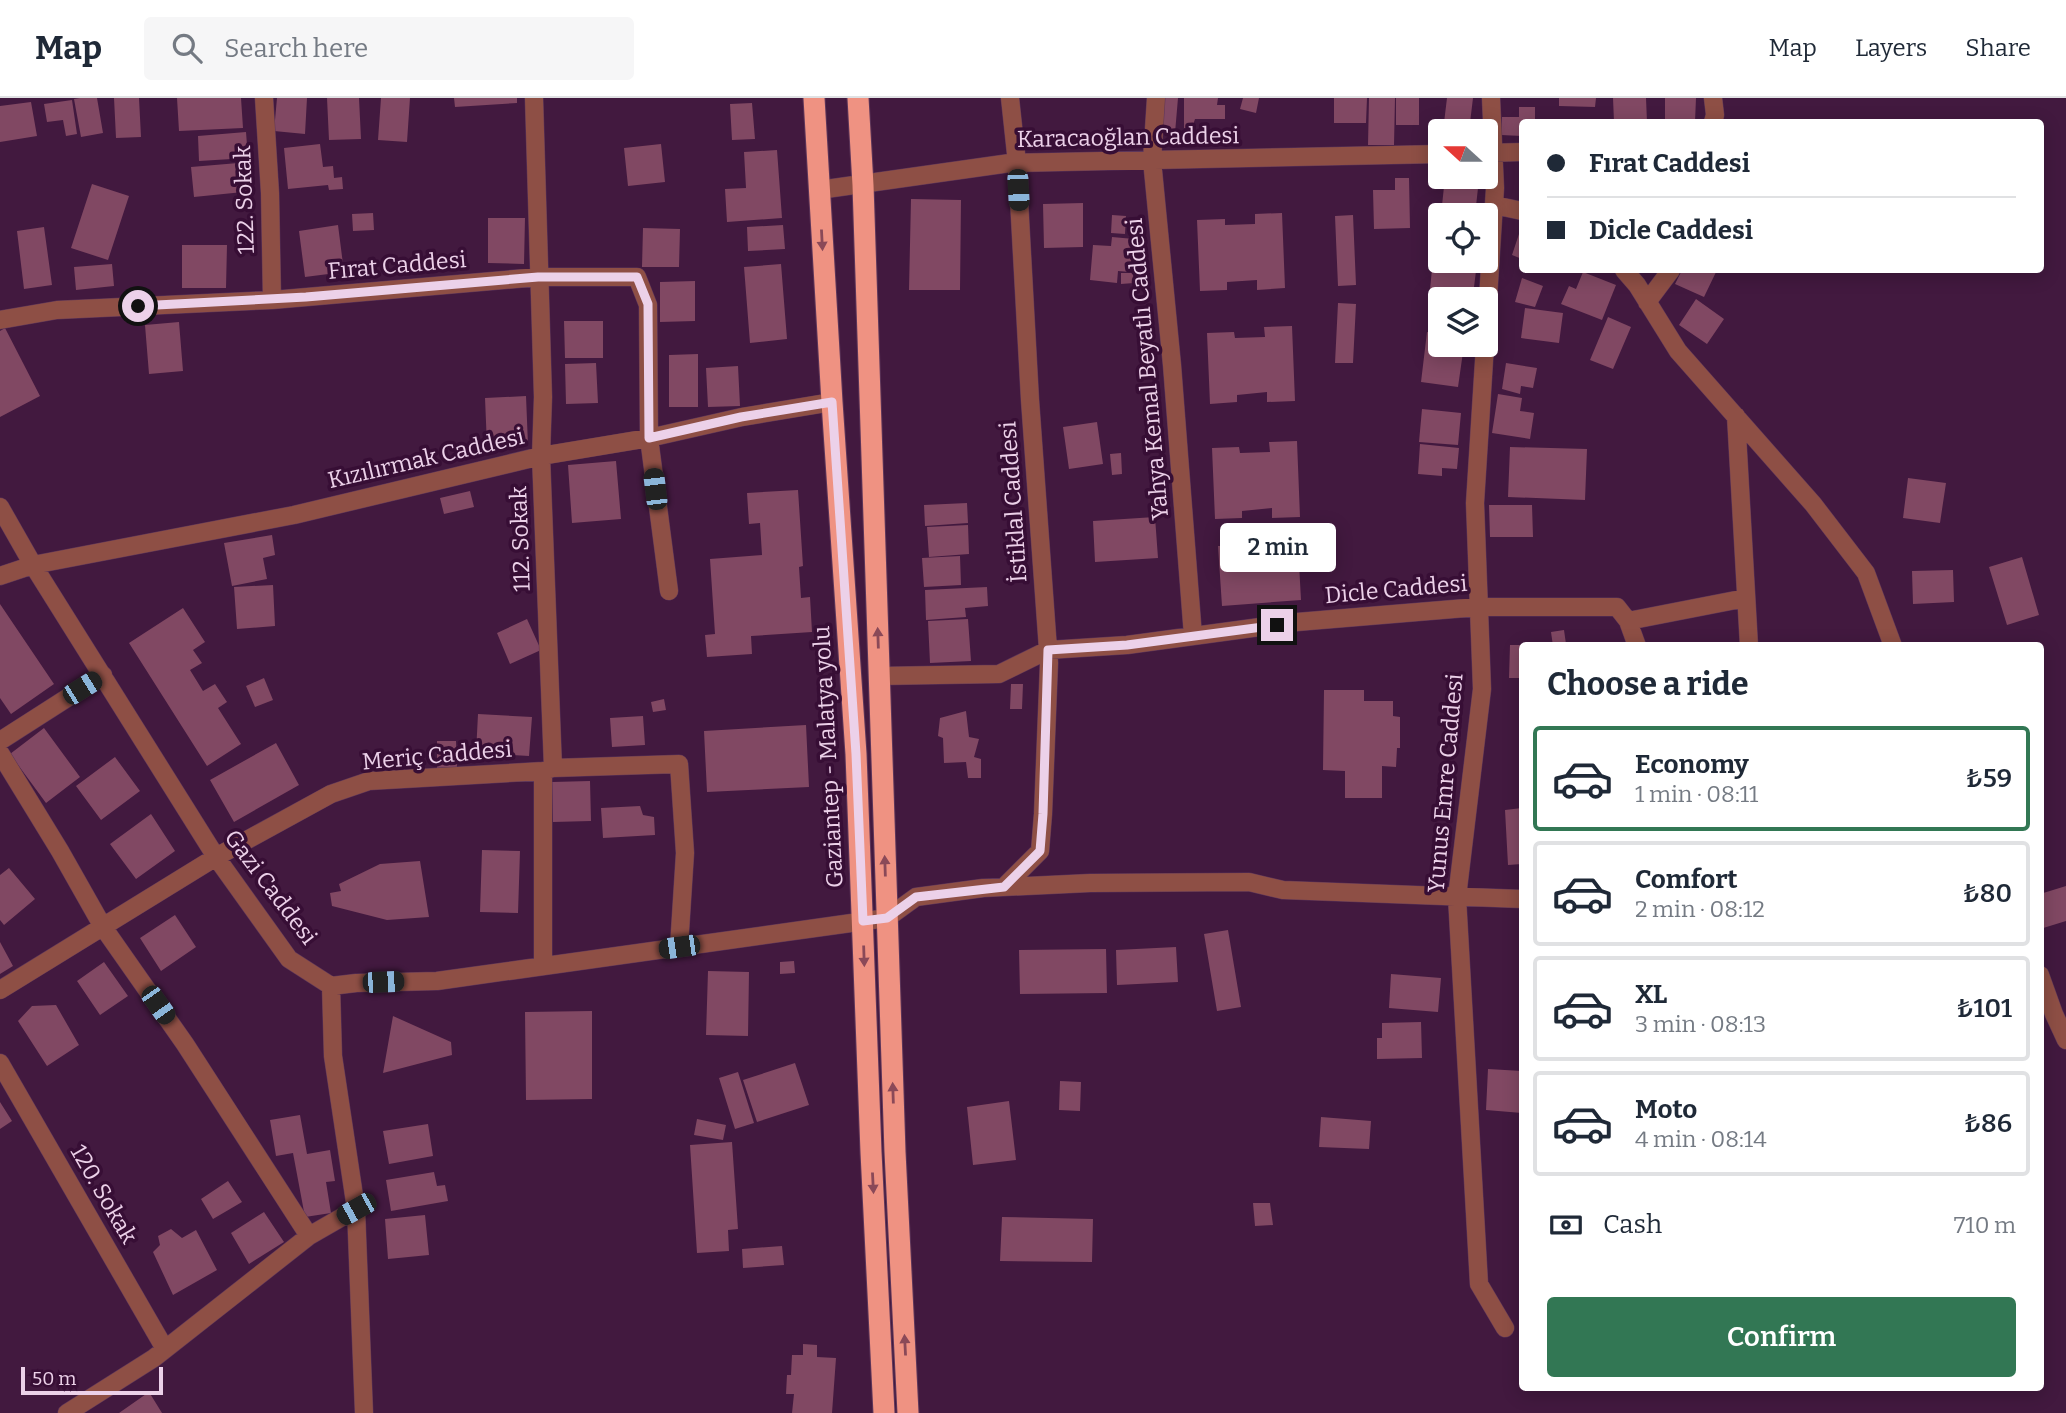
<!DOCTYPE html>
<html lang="en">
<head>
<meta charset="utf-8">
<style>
  body { margin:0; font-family:Bitter,serif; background:#f6f6f7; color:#1f2937; height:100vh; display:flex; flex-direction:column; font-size:26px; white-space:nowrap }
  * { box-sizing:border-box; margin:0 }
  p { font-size:23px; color:#747a83 }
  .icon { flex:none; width:38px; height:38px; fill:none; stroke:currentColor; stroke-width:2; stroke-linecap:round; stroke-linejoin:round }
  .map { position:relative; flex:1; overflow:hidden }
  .details { position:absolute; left:1519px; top:544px; width:525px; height:749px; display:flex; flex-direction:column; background:#fff; border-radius:7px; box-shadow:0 4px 18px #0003 }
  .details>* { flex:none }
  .hud { position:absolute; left:1519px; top:21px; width:525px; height:154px; border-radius:7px; box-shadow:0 4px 18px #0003; display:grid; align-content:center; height:154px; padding:0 28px; background:#fff }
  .needle { width:46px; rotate:291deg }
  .buttons { position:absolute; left:1428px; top:21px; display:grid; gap:14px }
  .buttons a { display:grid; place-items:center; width:70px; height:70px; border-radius:7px; background:#fff; box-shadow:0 4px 18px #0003; font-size:35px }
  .scale { position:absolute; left:21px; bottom:18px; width:142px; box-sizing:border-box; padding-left:7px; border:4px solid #ecd1e9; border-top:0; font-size:19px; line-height:24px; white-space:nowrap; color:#ecd1e9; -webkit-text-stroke:5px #370e35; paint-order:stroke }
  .end { position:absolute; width:32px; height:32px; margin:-16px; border:9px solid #ecd1e9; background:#111; box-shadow:0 0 0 4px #111 }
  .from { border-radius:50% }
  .bubble { position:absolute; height:49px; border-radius:7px; background:#fff; box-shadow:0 4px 18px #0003; font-size:23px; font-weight:600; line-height:49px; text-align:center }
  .car { position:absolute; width:21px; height:42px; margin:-21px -10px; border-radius:9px; box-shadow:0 0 5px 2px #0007; background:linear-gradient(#222 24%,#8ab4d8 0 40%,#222 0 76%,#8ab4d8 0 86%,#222 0) }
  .hud b { display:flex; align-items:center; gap:24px; height:66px; font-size:26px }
  .hud b+b { border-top:2px solid #e0e1e3 }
  .hud i { width:18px; height:18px; background:#1f2937 }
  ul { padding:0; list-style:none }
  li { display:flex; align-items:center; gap:21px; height:105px; margin:0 14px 10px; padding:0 14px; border:4px solid #e0e1e3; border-radius:7px }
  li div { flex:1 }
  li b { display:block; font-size:26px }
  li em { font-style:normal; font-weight:600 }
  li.active { border-color:#327754 }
  li>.icon { width:63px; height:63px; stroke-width:1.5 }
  h2 { padding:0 28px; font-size:32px; line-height:84px }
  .pay { display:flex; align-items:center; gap:18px; height:77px; padding:0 28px; font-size:26px }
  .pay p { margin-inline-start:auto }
  .action { display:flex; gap:14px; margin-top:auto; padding:14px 28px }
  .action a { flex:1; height:80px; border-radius:7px; background:#327754; color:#fff; font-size:28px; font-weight:600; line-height:80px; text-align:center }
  header { display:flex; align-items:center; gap:42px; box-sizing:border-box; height:98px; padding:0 35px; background:#fff; border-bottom:2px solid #e0e1e3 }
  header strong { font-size:33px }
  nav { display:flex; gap:38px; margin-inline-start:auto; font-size:24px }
  .search { width:490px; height:63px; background:#f6f6f7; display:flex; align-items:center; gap:18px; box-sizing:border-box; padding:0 24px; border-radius:7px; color:#747a83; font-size:26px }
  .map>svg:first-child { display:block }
</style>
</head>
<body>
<header>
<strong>Map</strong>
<div class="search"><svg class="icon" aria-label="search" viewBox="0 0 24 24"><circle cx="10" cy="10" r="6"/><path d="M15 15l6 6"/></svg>Search here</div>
<nav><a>Map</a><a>Layers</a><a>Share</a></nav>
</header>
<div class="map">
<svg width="2066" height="1315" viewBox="0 0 2066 1315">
  <rect width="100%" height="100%" fill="#42193f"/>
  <path fill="#814863" d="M80,0H97L103,35L81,39L74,1Z
    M114,0H139L141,39L116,40Z
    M177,0H241L243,30L179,33Z
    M277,0H307L305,36L274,33Z
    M327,0H359L361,41L329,42Z
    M381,0H410L407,44L378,42Z
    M454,0H517V5L455,9Z
    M1158,0H1178L1175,35L1156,33Z
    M1184,0H1218L1217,7H1225V21H1195L1192,30H1184Z
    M1243,0H1259L1256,15L1240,11Z
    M1334,0H1367L1366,25H1334Z
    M1369,0H1395L1394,47H1368Z
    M1396,0H1419V27H1396Z
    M1447,0H1473L1469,33H1443Z
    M1559,0H1596L1595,9L1559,8Z
    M1613,0H1646L1647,24H1614Z
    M1665,0H1696L1695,24H1665Z
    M72,2L77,36L66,38L63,22L47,24L44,6Z
    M31,4L37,38L0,44V8Z
    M752,5L755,41L732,42L730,6Z
    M1519,9H1535V24H1522V38L1501,37L1502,19H1519Z
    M246,34L248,60L199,63L198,38Z
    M320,46L323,69L333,68L334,80L342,79L343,91L329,92L328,87L288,91L284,50Z
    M661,46L665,84L628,88L624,50Z
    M777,52L782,120L727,124L725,91L746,90L744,54Z
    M250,64L253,93L194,99L191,69Z
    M1445,79L1479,81L1475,117H1441Z
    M1395,80H1409L1410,130L1374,131L1373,92H1395Z
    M92,86L129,98L108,162L71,150Z
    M911,101L961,102L960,192H909Z
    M1083,105V149L1044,150L1043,106Z
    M373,115L374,132L353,133L352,116Z
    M1282,115L1285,190L1257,192V182L1227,184V192L1200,193L1197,122L1225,121V127L1255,126V116Z
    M1112,117L1126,118L1125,136L1111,135Z
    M1353,117L1356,187L1338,188L1335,118Z
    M488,120H525L524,166L488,165Z
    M338,127L344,174L305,179L299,133Z
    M783,127L785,151L748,153L747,129Z
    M1522,127V161L1512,157Z
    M44,129L52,187L24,191L17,133Z
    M643,130L680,131L679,169H642Z
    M1112,139L1134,141L1130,174L1118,173L1117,185L1090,182L1093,147L1111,148Z
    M182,147H227L226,190H182Z
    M1433,160L1440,161V163L1477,165L1473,197L1430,192Z
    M112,166L114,188L76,192L74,169Z
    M781,166L787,241L750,245L744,169Z
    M1682,172H1717L1704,199L1675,186Z
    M1583,174L1616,187L1602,222L1561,206L1569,188L1576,191Z
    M1121,175H1133L1134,185L1121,186Z
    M1522,180L1543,188L1535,209L1515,204Z
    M695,183V223L660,224V184Z
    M1696,201L1724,221L1707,246L1679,227Z
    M1338,205L1356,206L1353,265H1335Z
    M1525,210L1563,215L1559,245L1521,240Z
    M1608,219L1631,229L1613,271L1590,262Z
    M564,223H603V260H565Z
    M179,224L183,273L149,276L145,227Z
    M1292,228L1295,303L1267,304V294L1237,297V304L1210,306L1207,235L1234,234L1235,240L1265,239L1264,229Z
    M5,230L40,298L0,319V233Z
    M1427,234L1440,236V247H1464L1458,289L1421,284Z
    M698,256V309H669V257Z
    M596,265L598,305L566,306L565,266Z
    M1506,265L1537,270L1533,290L1521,288L1520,296L1502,291Z
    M738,268L740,308L708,309L706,270Z
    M1498,296L1522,300L1520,313L1534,315L1530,341L1492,335Z
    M526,298L528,347L487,348L485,300Z
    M1422,311L1461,315L1458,347L1419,344Z
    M1097,324L1103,366L1069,371L1063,329Z
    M1297,343L1300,419L1272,420V410L1242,413V420L1215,421L1212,350L1239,349L1240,355L1270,354L1269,344Z
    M1420,346L1459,350L1457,371L1442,370V378L1418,376Z
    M1510,349L1587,351L1585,402L1508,399Z
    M1121,355L1122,376L1112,377L1110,356Z
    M616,363L621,421L572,425L568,367Z
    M1908,380L1946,385L1940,425L1903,420Z
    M798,392L803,468L799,469L801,500L810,499L812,534L751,538L752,556L707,559L705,537L715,536L710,461L762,457L760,425L749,426L747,395Z
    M470,393L474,409L444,416L440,400Z
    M967,405L968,425L925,428L924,407Z
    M1489,407H1532L1533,439H1490Z
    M1155,419L1158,460L1095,464L1093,423Z
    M968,427L969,456L929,459L927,429Z
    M272,437L275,457L263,460L267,481L232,488L224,445Z
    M1298,447L1301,502L1222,508L1218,448Z
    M960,458L961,487L924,489L922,460Z
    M2022,459L2039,517L2007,527L1989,469Z
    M1953,472L1954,504L1913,506L1912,473Z
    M273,487L275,528L237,531L234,489Z
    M987,489L988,508L965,510L966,519L926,522L925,492Z
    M0,506L54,586L11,616L0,600Z
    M183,510L205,544L193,552L202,565L190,572L203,593L215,586L227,604L218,610L241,646L207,668L129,545Z
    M527,521L541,552L510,566L497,535Z
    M968,521L971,563L930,565L928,523Z
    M1564,532L1566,546L1553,548L1551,534Z
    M1510,547H1522V580H1509Z
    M264,580L273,602L255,609L246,588Z
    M1011,586H1023L1022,611H1010Z
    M1324,592H1364V603H1393V618L1400,619V650H1397L1396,669L1382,668V700H1345V673L1323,672Z
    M664,601L666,612L653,614L651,604Z
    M966,613L969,639L979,641L974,659L981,661V680H968L966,664L944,665L943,640L938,638L940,620Z
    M478,616L532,619L529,658L476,655Z
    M643,618L645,647L612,649L610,620Z
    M806,627L809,689L707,694L704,633Z
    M44,630L80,679L46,705L10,656Z
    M437,643H456L457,669L437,670Z
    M276,645L299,687L234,724L210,682Z
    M115,659L140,693L101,722L76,688Z
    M590,683L591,723L553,724L552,684Z
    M640,708L643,717L654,719L655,737L603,740L601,710Z
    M1522,710V766L1508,767L1505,712Z
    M151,716L175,753L136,781L110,746Z
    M482,752L520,753L518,815L480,814Z
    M420,763L429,819L387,822L332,808L330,795L341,793L339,786L380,766Z
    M9,770L35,801L4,827L0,822V777Z
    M2066,788V823L2040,831V796Z
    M175,817L196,849L161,873L140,840Z
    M1228,832L1241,909L1217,913L1204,836Z
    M0,844L13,868L0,876Z
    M1176,849L1178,884L1117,887L1116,852Z
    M1106,851L1107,895L1020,896L1019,852Z
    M794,863L795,875L780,876V864Z
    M104,864L128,898L100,917L77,883Z
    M708,873L749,874L748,938L706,937Z
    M1391,876L1441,880L1438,914L1389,910Z
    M56,907L79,947L47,968L18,923L32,908Z
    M592,913V1001L526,1002L525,914Z
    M393,918L451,944L452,957L383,975Z
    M1421,924L1422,960L1377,961V940H1382V925Z
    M795,965L809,1007L757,1024L743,982Z
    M1488,971L1522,973V1015L1486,1012Z
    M738,974L754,1025L735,1031L719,980Z
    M1060,983L1081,984L1080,1013L1059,1012Z
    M1009,1003L1016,1062L973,1067L967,1009Z
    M0,1004L12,1023L0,1031Z
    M300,1017L307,1056L330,1052L335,1083L326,1084L331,1115L305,1119L293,1055L276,1058L270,1022Z
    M1321,1019L1371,1023L1369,1051L1319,1049Z
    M697,1021L726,1027L723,1042L694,1037Z
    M428,1026L433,1058L389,1066L383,1033Z
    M732,1044L738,1131L728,1132L729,1153L697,1155L690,1047Z
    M434,1074L437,1088L445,1087L448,1103L391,1113L386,1082Z
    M228,1083L242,1104L213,1121L201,1101Z
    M1253,1105H1270L1273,1127L1255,1128Z
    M264,1114L284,1144L249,1166L231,1135Z
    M425,1117L429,1157L388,1161L385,1121Z
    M1002,1119L1093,1121L1092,1164L1000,1163Z
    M171,1131L182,1140L196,1132L217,1172L173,1197L153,1154L160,1147L158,1138Z
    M782,1148L784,1167L743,1170L742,1151Z
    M803,1246L817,1247V1259L836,1260L832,1315H792L794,1296H786L787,1277H791L792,1257H803Z
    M149,1294L162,1315H119Z"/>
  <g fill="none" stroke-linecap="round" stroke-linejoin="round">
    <g stroke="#5d365a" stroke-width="19">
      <path id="minor" d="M264,0L270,95L272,202
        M534,0L543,299L541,358L553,670
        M1156,0L1152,62L1172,267L1193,538
        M1713,24L1715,17L1713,0
        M1486,55L1522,54
        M819,92L1010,65L1440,56
        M1494,107L1522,113
        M1624,172L1637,187L1678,253L1813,406L1866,475L1893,548
        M1647,204L1671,172
        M0,222L57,212L272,202L538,179H637L648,207L649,340L669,493
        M1486,232L1495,90L1491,0
        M1485,247L1475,405L1482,591L1457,799L1479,1186L1505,1230
        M1736,318L1749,548
        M0,409L33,467L216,759L289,861L331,888L356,885L437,883L887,820L916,799L983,790L1090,785L1249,784L1283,792L1522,801
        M0,478L33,467L294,417L541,358L649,340L742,319L832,304
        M1628,523L1746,500
        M879,578L999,576L1048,552L1127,547L1297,524L1478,509H1617L1628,523L1637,548
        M0,643L103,577
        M0,655L60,753L103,829L185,946L309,1138
        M1004,789L1040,753L1043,716L1049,565L1030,302L1017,65L1010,0
        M543,868V673
        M2040,877L2054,916L2066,942
        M0,892L216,759L331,696L369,683L543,673L553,670L679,666L685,755L679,849
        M0,965L165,1251
        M356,1111L364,1315
        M67,1315L154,1260L309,1138L356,1111L333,958L331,888"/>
    </g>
    <g stroke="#5d365a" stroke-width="23">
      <path id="highway" d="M814,0L832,304L856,656L871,1054L884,1315
        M858,0L863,87L895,1054L908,1315"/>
    </g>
    <use href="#minor" stroke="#8e4f45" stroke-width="18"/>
    <use href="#highway" stroke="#ef9282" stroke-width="21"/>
  </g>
  <defs><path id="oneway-solid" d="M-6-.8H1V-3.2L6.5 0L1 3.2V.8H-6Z" transform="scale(1.75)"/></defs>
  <g fill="#8a4958">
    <use href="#oneway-solid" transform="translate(822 142) rotate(87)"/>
    <use href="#oneway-solid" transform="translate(878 540) rotate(-92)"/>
    <use href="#oneway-solid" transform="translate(885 768) rotate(-92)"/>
    <use href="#oneway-solid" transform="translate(864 858) rotate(88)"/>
    <use href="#oneway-solid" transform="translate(893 995) rotate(-92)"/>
    <use href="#oneway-solid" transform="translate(873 1085) rotate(87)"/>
    <use href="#oneway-solid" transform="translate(905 1247) rotate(-93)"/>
  </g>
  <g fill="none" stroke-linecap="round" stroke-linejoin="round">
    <path stroke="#ecd1e9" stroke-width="9" d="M138,208L306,199L538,179H637L648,206L649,340L741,319L832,304L856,656L863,823L887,820L916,799L1004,789L1040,753L1043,716L1048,552L1127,547L1277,527"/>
  </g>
  <g text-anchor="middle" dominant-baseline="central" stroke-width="7" stroke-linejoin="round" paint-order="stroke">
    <g font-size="23" fill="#ecd1e9" stroke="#370e35">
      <text transform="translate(1128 39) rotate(-1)">Karacaoğlan Caddesi</text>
      <text transform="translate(244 102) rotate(-92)">122. Sokak</text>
      <text transform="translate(397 167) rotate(-5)">Fırat Caddesi</text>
      <text transform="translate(1147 271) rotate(-95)">Yahya Kemal Beyatlı Caddesi</text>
      <text transform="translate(426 360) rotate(-13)">Kızılırmak Caddesi</text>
      <text transform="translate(1013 404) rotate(-94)">İstiklal Caddesi</text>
      <text transform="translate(520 441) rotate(-92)">112. Sokak</text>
      <text transform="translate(1396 491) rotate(-5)">Dicle Caddesi</text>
      <text transform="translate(437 657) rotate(-5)">Meriç Caddesi</text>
      <text transform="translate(828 659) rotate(-93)">Gaziantep - Malatya yolu</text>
      <text transform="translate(1445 685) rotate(-85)">Yunus Emre Caddesi</text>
      <text transform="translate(271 789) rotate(53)">Gazi Caddesi</text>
      <text transform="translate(104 1096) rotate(60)">120. Sokak</text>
    </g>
  </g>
</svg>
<div class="buttons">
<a><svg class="needle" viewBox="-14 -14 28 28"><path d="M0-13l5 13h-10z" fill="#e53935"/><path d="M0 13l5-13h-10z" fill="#747a83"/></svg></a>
<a><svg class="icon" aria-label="locate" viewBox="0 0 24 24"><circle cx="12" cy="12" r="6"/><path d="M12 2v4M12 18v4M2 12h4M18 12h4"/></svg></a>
<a><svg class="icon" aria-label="layers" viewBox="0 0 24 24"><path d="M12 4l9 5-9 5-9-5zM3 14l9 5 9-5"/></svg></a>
</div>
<div class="scale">50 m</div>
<i class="end from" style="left:138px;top:208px"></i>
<i class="end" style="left:1277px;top:527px"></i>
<div class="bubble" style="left:1220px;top:425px;width:116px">2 min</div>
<i class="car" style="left:1018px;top:92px;rotate:177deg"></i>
<i class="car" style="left:655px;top:391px;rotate:353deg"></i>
<i class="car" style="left:82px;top:590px;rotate:58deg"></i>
<i class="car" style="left:679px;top:849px;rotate:262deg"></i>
<i class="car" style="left:383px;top:884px;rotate:88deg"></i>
<i class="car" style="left:158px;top:907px;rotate:145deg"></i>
<i class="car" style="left:356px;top:1111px;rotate:241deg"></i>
<div class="hud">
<b><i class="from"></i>Fırat Caddesi</b>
<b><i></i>Dicle Caddesi</b>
</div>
<section class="details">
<h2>Choose a ride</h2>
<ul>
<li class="active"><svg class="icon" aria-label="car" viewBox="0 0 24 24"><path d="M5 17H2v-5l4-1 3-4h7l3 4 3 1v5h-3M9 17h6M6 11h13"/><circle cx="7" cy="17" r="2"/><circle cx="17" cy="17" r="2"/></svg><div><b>Economy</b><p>1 min · 08:11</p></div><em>₺59</em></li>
<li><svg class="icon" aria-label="car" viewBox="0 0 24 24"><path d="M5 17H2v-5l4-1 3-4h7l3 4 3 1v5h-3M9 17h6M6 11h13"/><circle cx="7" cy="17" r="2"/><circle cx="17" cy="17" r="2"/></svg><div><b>Comfort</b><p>2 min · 08:12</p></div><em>₺80</em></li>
<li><svg class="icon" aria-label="car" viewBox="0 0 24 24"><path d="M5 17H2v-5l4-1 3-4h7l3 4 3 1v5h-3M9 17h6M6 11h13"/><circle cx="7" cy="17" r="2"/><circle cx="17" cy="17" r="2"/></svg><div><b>XL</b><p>3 min · 08:13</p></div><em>₺101</em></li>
<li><svg class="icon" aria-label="car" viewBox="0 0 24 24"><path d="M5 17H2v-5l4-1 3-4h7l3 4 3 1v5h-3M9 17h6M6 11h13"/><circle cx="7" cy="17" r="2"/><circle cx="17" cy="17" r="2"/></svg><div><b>Moto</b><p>4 min · 08:14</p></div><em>₺86</em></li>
</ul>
<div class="pay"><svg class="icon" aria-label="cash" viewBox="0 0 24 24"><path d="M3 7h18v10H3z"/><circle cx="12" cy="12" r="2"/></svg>Cash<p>710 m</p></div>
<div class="action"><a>Confirm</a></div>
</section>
</div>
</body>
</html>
